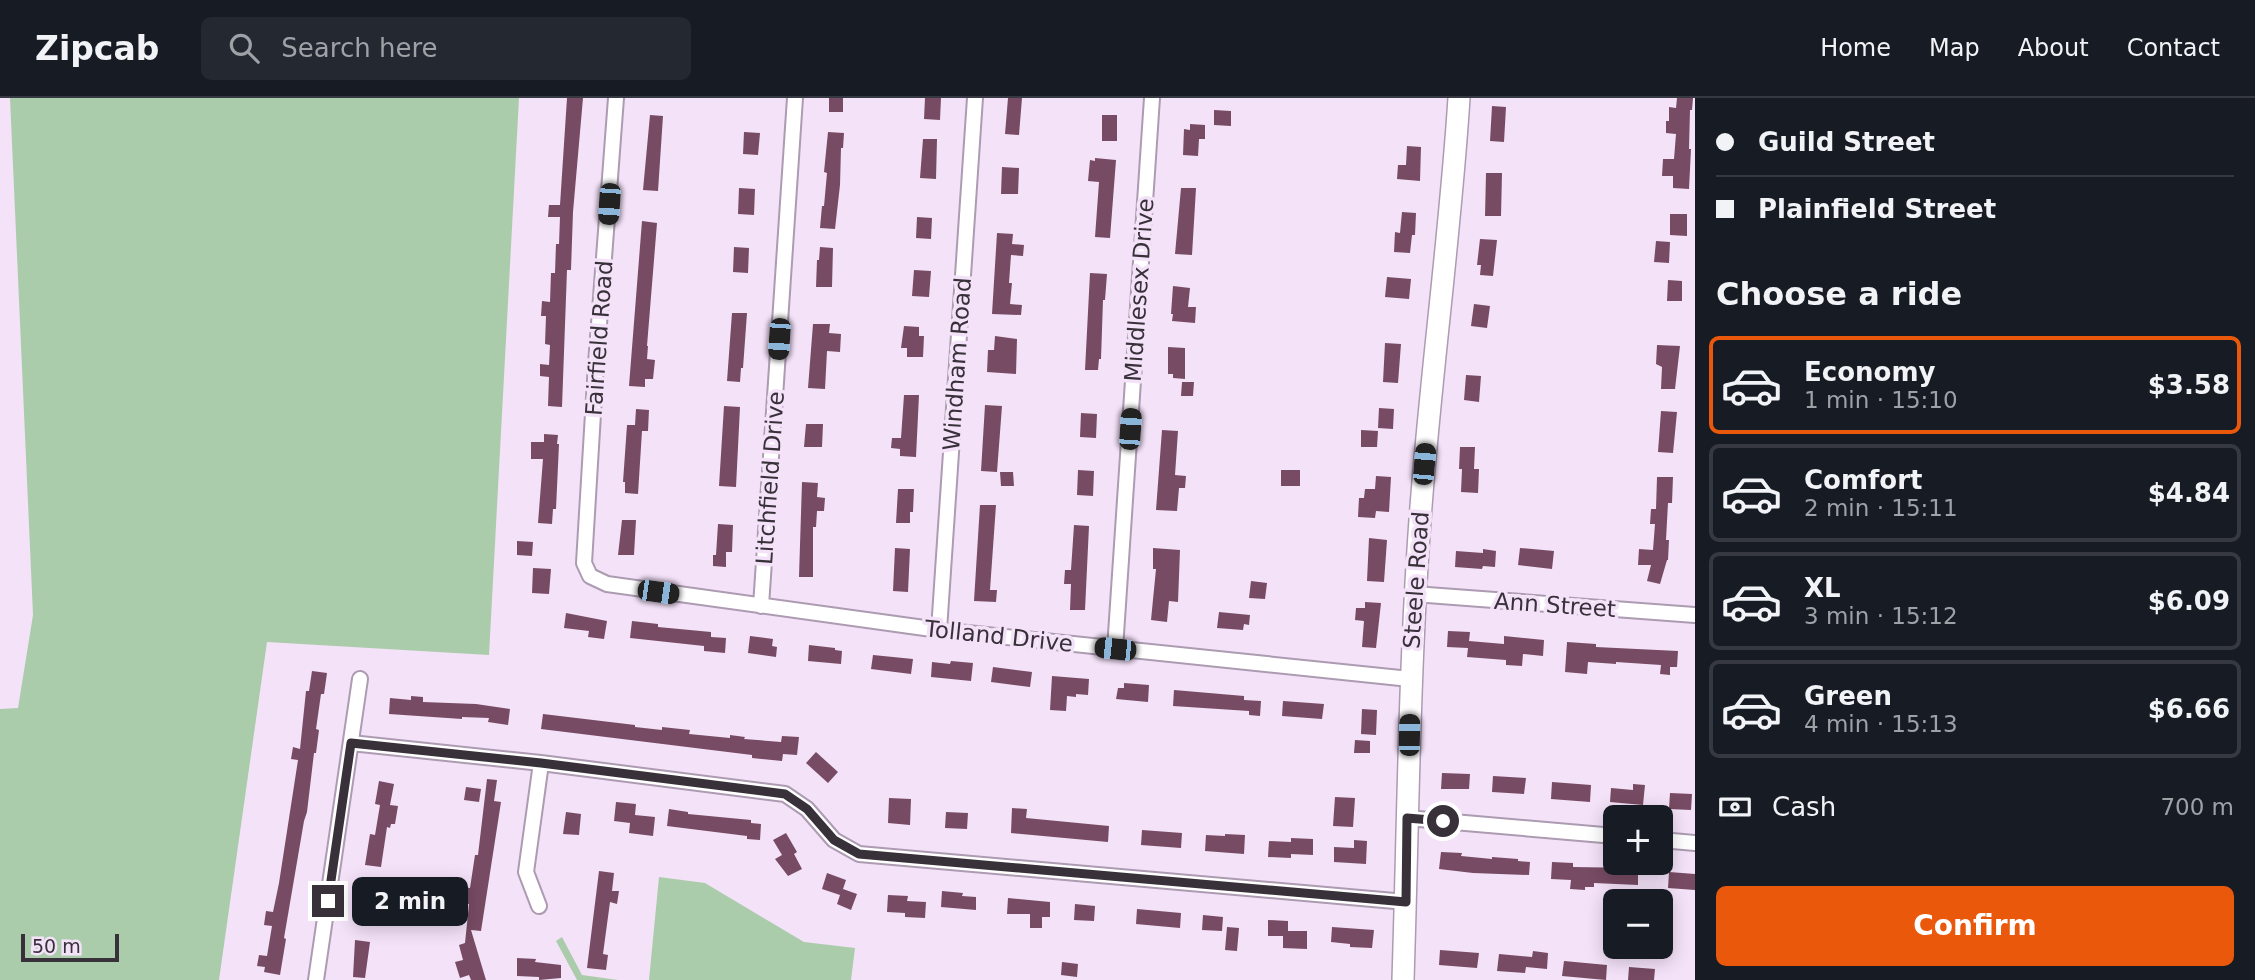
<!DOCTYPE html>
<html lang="en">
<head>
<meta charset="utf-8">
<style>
  body { margin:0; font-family:"DejaVu Sans",sans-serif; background:#242831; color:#f1f3f6; height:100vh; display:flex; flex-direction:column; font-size:26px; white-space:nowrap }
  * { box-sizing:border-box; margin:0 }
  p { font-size:23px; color:#9ea1a6 }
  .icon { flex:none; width:38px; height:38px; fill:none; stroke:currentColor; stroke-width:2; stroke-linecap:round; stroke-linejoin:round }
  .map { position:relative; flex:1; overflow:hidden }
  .details { display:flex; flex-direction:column; background:#171b24; width:560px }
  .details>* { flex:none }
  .banner { display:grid; align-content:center; height:154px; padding:0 21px; background:#171b24 }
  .fabs { position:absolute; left:1603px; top:707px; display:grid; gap:14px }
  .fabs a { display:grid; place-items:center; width:70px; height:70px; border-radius:10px; background:#171b24; box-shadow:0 4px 18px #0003; font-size:35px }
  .scale { position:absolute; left:21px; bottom:18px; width:98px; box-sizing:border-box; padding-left:7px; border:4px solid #38313a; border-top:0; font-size:19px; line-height:24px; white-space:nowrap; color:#38313a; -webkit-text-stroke:5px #f4e2f9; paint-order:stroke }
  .end { position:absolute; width:32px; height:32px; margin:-16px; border:9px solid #38313a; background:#fff; box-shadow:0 0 0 4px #fff }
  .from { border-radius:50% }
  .bubble { position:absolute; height:49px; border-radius:10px; background:#171b24; box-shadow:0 4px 18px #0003; font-size:23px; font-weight:600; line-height:49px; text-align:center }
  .car { position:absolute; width:21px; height:42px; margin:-21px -10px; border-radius:9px; box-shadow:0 0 5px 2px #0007; background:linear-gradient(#222 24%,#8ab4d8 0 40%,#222 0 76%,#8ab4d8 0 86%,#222 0) }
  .banner b { display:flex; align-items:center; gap:24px; height:66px; font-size:26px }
  .banner b+b { border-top:2px solid #363941 }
  .banner i { width:18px; height:18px; background:#f1f3f6 }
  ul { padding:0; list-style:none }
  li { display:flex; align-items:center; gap:21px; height:98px; margin:0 14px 10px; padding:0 7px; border:4px solid #363941; border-radius:10px }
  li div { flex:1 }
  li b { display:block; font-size:26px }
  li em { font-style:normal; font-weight:600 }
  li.on { border-color:#ea580c }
  li>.icon { width:63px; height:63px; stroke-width:1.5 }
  h2 { padding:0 21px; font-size:32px; line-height:84px }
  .pay { display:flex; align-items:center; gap:18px; height:77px; padding:0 21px; font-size:26px }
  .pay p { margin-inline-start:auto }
  .cta { display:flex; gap:14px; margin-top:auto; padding:14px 21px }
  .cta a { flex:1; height:80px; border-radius:10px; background:#ea580c; color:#fff; font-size:28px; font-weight:600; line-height:80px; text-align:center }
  header { display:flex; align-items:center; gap:42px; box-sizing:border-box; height:98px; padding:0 35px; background:#171b24; border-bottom:2px solid #363941 }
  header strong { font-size:33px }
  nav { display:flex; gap:38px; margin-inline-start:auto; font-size:24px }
  .search { width:490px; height:63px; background:#242831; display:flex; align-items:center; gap:18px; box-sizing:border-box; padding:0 24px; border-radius:10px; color:#9ea1a6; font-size:26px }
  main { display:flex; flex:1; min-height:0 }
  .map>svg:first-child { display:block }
</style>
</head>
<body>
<header>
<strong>Zipcab</strong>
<div class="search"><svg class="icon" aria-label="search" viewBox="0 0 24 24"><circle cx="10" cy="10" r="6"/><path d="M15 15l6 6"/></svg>Search here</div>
<nav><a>Home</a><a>Map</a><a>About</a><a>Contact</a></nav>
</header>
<main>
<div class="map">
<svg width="1695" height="882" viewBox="0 0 1695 882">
  <rect width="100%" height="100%" fill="#f4e2f9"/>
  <path fill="#abccab" d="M10,0H519L489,557L267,544L219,882H0V611L18,610L33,517Z
    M659,779L705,785L804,844L855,850L851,882H649Z
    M562,839L582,877L618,882H577L556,843Z"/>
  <path fill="#774b63" d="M567,0H583L573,114L571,172H567L562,309L548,308L549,279L540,278V266L549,267L550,247L545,246L546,218H541L542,203L550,204L551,175H555L556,146H559L560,119H548L549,107H560Z
    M829,0H843V14H829Z
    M925,0H941L940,22L924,21Z
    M1008,0H1022L1019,37L1005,36Z
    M1677,0H1693L1692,12H1690L1689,51H1691L1689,91L1673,90V78H1662L1663,61H1674L1676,36L1666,35V23H1669V9L1676,10Z
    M1492,8L1506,9L1504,44L1490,43Z
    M1214,12L1231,13V28L1214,27Z
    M650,17L663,18L658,93L643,92Z
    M1102,17H1117V43H1102Z
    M1190,26L1205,27V41H1199L1198,58L1183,57L1184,31L1190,32Z
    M744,34L760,35L758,57L743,56Z
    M828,34L844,35L843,50H841L840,87L835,131L820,130L822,108H824L827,75L824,74Z
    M923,41H937L936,81L920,80Z
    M1407,48L1421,49L1420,83L1397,81L1398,67H1406Z
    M1095,60L1116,62L1110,140L1095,139L1099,84L1088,83L1090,62L1095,63Z
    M1002,69L1019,70L1018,96H1001Z
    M1486,75H1502L1501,118H1485Z
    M739,90L755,91L754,117L738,116Z
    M1181,90H1196L1192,157L1175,156Z
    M1402,114L1416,115L1415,137H1412L1410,155L1394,154L1395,134L1400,135Z
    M1670,116H1687V138L1670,137Z
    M917,119L932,120L931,141L916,140Z
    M642,123L657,125L647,248H648L647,261L655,262L653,281H645V289L629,288Z
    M997,135L1013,136L1012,146L1024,147L1023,158L1011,157L1009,185H1012L1010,206L1022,207L1021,217L992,216Z
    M1480,141L1497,142L1493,178L1480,177L1481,167H1477Z
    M1656,143L1670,144L1669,165L1654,164Z
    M734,149L749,150L748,175L733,174Z
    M820,149L833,150L832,189H816L817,162H819Z
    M914,172L931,173L929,199L912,198Z
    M1090,175L1107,176L1105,202H1103L1101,261H1099L1098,272H1085Z
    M1387,179L1411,181L1409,201L1385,199Z
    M1668,182L1682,183V203H1667Z
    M1173,188L1190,190L1188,209H1196L1195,225L1172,223L1173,216H1171Z
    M1474,206L1490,208L1487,230L1471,228Z
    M732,215H747L743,270H741L740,284L727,283Z
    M813,226H830L829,235L841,236L840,254L827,253L825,291L808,290Z
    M904,228L919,229V238H924L923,259H907V250H901Z
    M995,238L1017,241L1016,276L987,274L988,252H994Z
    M1385,245L1401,246L1398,285L1383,284Z
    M1657,247L1680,248L1675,291H1661L1662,269L1656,266Z
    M1168,249L1185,250V281L1173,280V276H1168Z
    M1466,277L1481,278L1479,304L1464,302Z
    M1182,284H1194L1193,298H1181Z
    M904,297H919L916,359L900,358V351L891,350L892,340H901Z
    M985,307L1002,308L997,374L981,373Z
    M724,308L740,309L736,389L719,388Z
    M1379,310L1394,311L1393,331L1378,330Z
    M636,311L649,312L648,333H642L638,396L625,395V384H623L627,327H635Z
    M1661,313L1677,314L1673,355L1658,354Z
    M1081,315L1097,316L1096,340L1080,339Z
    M806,326H823L822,349H804Z
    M1162,332L1178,333L1175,377L1186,378L1185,390H1179L1177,413L1156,412Z
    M1361,332L1378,333L1377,349H1361Z
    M544,336L558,337L557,346H559L556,411H553L552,426L538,425L543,361H531V344H544Z
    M1460,349H1475L1474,371H1479L1478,395L1461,394L1462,371H1459Z
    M1078,372L1094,373L1093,398L1077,397Z
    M1281,372H1300V388H1281Z
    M1000,374H1013L1014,388H1001Z
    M1376,378L1391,379L1389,414L1376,413L1375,420L1358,419L1359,400H1364L1365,391H1375Z
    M1657,379H1673L1672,405H1668L1666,442H1669L1668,462H1667L1660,486L1647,483L1651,467H1638L1639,451L1653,452L1655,426H1650L1651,411H1656Z
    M802,384L818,385L817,399L825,400L824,413H817L816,429H813V479H799Z
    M898,391H914L913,414H910V425H896Z
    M980,407H996L990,492H997L996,504L974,503Z
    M622,422H636L634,457H618Z
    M718,426L733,427L732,454H726V469L713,468V457H716Z
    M1074,427L1089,428L1085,512H1070L1071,486H1064L1065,472H1071Z
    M1369,440L1387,442L1384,484L1367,483Z
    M517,443L533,444L532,458L517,457Z
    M895,450L910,451L908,494L893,493Z
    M1153,450L1180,452L1178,504L1169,503L1167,524L1151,522L1156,471H1153Z
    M1520,450L1554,453L1552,471L1518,467Z
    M1483,451L1496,453L1495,469L1483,468L1482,471L1455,469L1456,453L1483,455Z
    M533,470L551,471L549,496L532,495Z
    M1251,483L1267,485L1265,501L1249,500Z
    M1365,504L1381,505L1376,550L1362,549L1364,523L1355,522L1356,510H1365Z
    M1219,514L1250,517L1249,527L1244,526L1243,532L1217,530Z
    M566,515L607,523L604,541L588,539L589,533L564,530Z
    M632,523L658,526V529L711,534V539L726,540L725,555L704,553V548L630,540Z
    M1448,533L1470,534L1469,543L1504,546V538L1544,542L1543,558L1523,556L1522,568L1506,567V562L1467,559L1468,550L1447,549Z
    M750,538L773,541L772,548L777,549L776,559L748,555Z
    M1567,544L1596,546V549L1678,553L1677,569H1670V577L1660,576L1661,567L1616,564V566L1588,564L1587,576L1565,574Z
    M809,547L835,550V552L842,553L841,566L808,563Z
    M873,557L913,561L911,576L871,571Z
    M951,563L973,565L971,583L931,579L932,564L950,566Z
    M993,569L1032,574L1030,589L991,584Z
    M312,573L327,575L324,596H321L316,631L319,632L316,655H314L307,714L304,723L284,840L286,841L280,877L264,874L265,869L257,868L259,857L267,858L272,828L264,827L266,813L273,814L279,785L298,662L291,661L293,649L300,651L306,593H309Z
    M1052,578L1089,581L1088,597L1076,596V599L1067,598L1066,613L1050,612Z
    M1124,585L1149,587L1148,604L1116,601L1118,590H1124Z
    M1174,592L1244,598V602L1261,603L1260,618L1249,617V613L1173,608Z
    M411,598L423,599V604L476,606L510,611L508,627L488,624L489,620L462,619V621L389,616L390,600L411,602Z
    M1283,603L1324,606L1322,621L1282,618Z
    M1362,611L1377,612L1376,637L1361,636Z
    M543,616L635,627V629L662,632V629L690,632L689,636L730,640V637L745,639L744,641L781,644L782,638L799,639L797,657L783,656L782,663L752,660V657L541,631Z
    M1355,642L1370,643V655H1354Z
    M816,654L838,674L828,685L806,665Z
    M1442,675L1470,676L1469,691H1441Z
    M1493,678L1526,680L1524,696L1492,694Z
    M487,681L497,682L494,703L501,704L481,833L471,832L486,882H471L469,877L460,880L455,864L463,862L459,847L465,845L469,806L452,804L454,788L470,790L475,757H478Z
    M379,683L394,686L390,707L398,708L395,726H391L390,730L387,729L381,769L365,767L370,736L375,737L380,707L375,706Z
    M1552,684L1591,687L1590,704L1551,701Z
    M1633,686L1645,687L1643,707L1610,704L1611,690L1633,692Z
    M466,689L481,691L479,704L464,702Z
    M1670,695L1692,696L1691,712L1669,711Z
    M1335,699L1355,700L1353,729L1333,728Z
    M889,700L911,701L910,727L888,725Z
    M616,704L636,706L635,717L655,719L653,738L629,735L630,725L614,723Z
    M1012,710L1027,711L1026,720L1109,728L1108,744L1011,735Z
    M669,711L688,714V716L751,722V725L761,726L760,742L747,741V738L667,728Z
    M566,714L581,716L579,737L563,736Z
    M946,714L968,715L967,731L945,730Z
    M1142,732L1182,735L1181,750L1141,747Z
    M786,735L797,754L794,756L802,771L788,778L775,761L782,757L773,742Z
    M1225,736L1245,737L1244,756L1205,753L1206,737L1225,738Z
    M1291,740L1313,741V757L1291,756V760L1268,759L1269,743L1291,744Z
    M1354,742L1367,743L1366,766L1334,764V749L1354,750Z
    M1441,754L1462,755L1461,758L1492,761V759L1518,761V763L1530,764L1529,777L1473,775L1439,771Z
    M1552,764L1573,765V769L1638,770V787L1594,785V789H1585V792L1570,791L1571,782L1551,781Z
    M599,773L614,775L612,793H619L617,806L610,804L603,856L608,857L606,872L587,870Z
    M1669,774L1695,776V792L1668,790Z
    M827,775L846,782L843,791L857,796L851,812L837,806L840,797L822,791Z
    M363,791L377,793L374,815L360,813Z
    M942,793L963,795L962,798L976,799V812L941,809Z
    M888,797L908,798L907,803L926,804L925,820L905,819V815L887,814Z
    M1008,800L1050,804V819H1042V830H1030V816H1007Z
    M1075,806L1095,808L1094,823L1074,822Z
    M1137,811L1181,815L1180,830L1136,826Z
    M1203,817L1223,819L1222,833L1202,832Z
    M1268,822L1288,823V833H1307V851L1283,850V838H1268Z
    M1227,829L1239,830L1237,853L1225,852Z
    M1332,829L1374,832L1372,850L1350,849V846L1331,844Z
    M355,842L370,844L365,880L353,879Z
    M1440,852L1479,855L1477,870L1439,867Z
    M1533,853L1548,855L1547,871L1526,869L1525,875L1497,873L1499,856L1532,859Z
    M517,860L536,861L535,864L561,867V880L539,882V879L517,878Z
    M1564,863L1607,867L1606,882L1562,878Z
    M1062,864L1078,866L1077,879L1061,877Z
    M1629,869L1655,871L1654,882H1628Z"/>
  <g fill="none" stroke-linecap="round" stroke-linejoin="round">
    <g stroke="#ac9bb1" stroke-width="18">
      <path id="street" d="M616,0L596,266L584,465L590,478L607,486L939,532L1410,581
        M1414,496L1695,517
        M761,508L795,0
        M939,532L975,0
        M1115,551L1152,0
        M351,645L541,665L785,696L807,711L834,742L859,756L1406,804
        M1407,720L1615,738
        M1661,742L1695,745
        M539,808L526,774L541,665
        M316,882L360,581"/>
    </g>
    <g stroke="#ac9bb1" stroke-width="24">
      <path id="secondary" d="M1403,882C1408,728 1409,575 1420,422C1430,281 1450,141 1459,0"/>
    </g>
    <use href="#street" stroke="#fff" stroke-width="14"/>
    <use href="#secondary" stroke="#fff" stroke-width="21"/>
  </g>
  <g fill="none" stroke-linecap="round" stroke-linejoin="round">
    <path stroke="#38313a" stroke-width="9" d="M328,803L351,645L541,665L785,696L807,711L834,742L859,756L1406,804L1407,720L1443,723"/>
  </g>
  <g text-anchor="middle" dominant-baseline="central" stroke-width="7" stroke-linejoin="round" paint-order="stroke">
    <g font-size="23" fill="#38313a" stroke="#f4e2f9">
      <text transform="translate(1139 192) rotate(-86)">Middlesex Drive</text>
      <text transform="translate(599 240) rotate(-86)">Fairfield Road</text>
      <text transform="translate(957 266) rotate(-86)">Windham Road</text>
      <text transform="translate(770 380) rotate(-86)">Litchfield Drive</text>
      <text transform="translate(1416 482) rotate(-86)">Steele Road</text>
      <text transform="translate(1555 507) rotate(4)">Ann Street</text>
      <text transform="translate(999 538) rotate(6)">Tolland Drive</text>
    </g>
  </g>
</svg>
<div class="fabs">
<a>+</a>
<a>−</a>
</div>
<div class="scale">50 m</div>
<i class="end from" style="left:1443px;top:723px"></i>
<i class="end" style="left:328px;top:803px"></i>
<div class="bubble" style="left:352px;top:779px;width:116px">2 min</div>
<i class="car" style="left:609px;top:106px;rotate:184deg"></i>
<i class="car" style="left:779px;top:241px;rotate:184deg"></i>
<i class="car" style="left:1130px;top:331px;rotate:4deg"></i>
<i class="car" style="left:1424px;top:366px;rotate:5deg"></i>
<i class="car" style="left:658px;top:494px;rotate:98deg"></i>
<i class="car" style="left:1115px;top:551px;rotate:276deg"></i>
<i class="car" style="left:1409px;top:637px;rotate:1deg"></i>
</div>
<section class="details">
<div class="banner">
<b><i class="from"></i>Guild Street</b>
<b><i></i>Plainfield Street</b>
</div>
<h2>Choose a ride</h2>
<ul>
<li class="on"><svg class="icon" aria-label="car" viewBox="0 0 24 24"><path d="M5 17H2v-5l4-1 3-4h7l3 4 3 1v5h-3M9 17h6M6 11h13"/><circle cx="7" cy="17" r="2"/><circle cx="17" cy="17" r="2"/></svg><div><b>Economy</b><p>1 min · 15:10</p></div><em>$3.58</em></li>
<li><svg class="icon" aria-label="car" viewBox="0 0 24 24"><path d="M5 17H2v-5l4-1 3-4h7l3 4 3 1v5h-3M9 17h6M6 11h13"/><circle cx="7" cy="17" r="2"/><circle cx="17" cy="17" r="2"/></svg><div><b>Comfort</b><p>2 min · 15:11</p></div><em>$4.84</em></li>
<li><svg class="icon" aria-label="car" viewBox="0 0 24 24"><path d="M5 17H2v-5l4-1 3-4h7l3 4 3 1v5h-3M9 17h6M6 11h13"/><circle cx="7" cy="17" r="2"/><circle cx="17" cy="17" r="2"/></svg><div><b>XL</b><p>3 min · 15:12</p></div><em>$6.09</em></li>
<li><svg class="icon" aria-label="car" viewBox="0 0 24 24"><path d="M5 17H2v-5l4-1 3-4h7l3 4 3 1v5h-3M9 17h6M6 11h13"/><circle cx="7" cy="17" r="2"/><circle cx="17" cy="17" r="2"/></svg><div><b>Green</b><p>4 min · 15:13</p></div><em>$6.66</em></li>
</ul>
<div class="pay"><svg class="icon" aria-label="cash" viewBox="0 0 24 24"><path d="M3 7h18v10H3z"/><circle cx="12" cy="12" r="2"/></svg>Cash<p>700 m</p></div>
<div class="cta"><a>Confirm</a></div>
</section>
</main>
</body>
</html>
